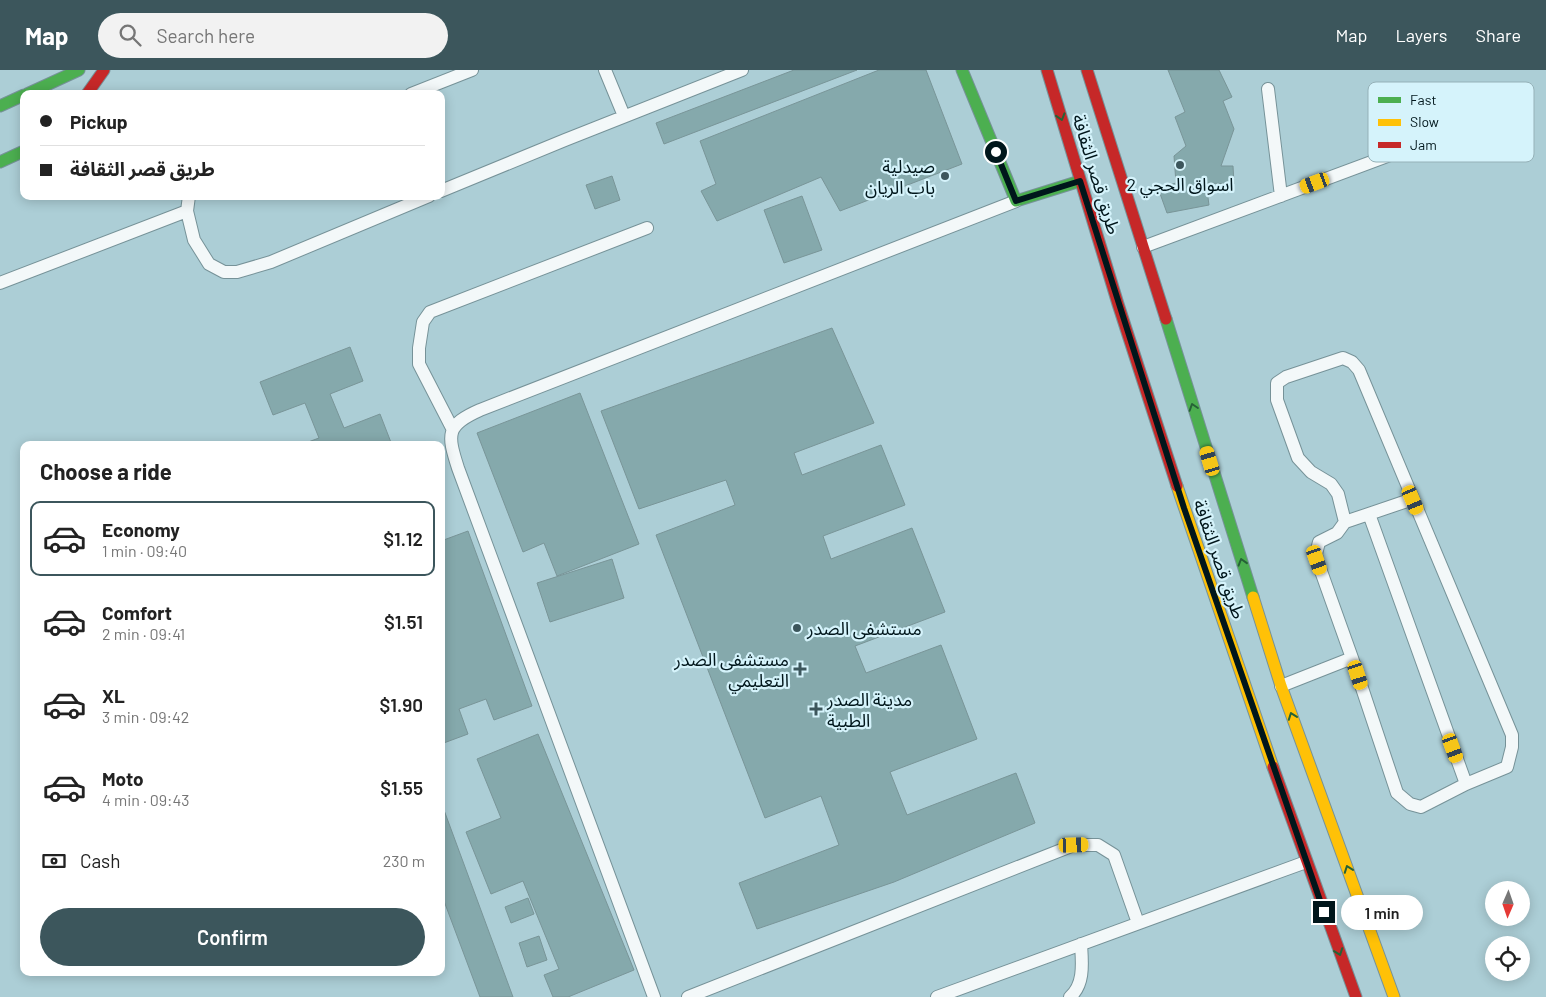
<!DOCTYPE html>
<html lang="en">
<head>
<meta charset="utf-8">
<style>
  body { margin:0; font-family:Barlow,"Noto Sans Arabic",sans-serif; background:#f2f2f2; color:#222; height:100vh; display:flex; flex-direction:column; font-size:19px; white-space:nowrap }
  * { box-sizing:border-box; margin:0 }
  p { font-size:16px; color:#767676 }
  .icon { flex:none; width:28px; height:28px; fill:none; stroke:currentColor; stroke-width:2; stroke-linecap:round; stroke-linejoin:round }
  .map { position:relative; flex:1; overflow:hidden }
  .side { position:absolute; left:20px; top:371px; width:425px; height:535px; display:flex; flex-direction:column; background:#fff; border-radius:10px; box-shadow:0 2px 12px #0003 }
  .side>* { flex:none }
  .top-card { position:absolute; left:20px; top:20px; width:425px; height:110px; border-radius:10px; box-shadow:0 2px 12px #0003; display:grid; align-content:center; height:110px; padding:0 20px; background:#fff }
  .needle { width:32px; rotate:182deg }
  .tools { position:absolute; left:1485px; top:811px; display:grid; gap:10px }
  .tools a { display:grid; place-items:center; width:45px; height:45px; border-radius:50%; background:#fff; box-shadow:0 2px 12px #0003; font-size:25px }
  .end { position:absolute; width:22px; height:22px; margin:-11px; border:6px solid #00161b; background:#fff; box-shadow:0 0 0 2px #fff }
  .from { border-radius:50% }
  .bubble { position:absolute; height:35px; border-radius:18px; background:#fff; box-shadow:0 2px 12px #0003; font-size:16px; font-weight:600; line-height:35px; text-align:center }
  .car { position:absolute; width:15px; height:30px; margin:-15px -8px; border-radius:6px; box-shadow:0 0 4px 1px #0007; background:linear-gradient(#f5c518 24%,#345 0 40%,#f5c518 0 76%,#345 0 86%,#f5c518 0) }
  .top-card b { display:flex; align-items:center; gap:18px; height:48px; font-size:19px }
  .top-card b+b { border-top:1px solid #e0e0e0 }
  .top-card i { width:12px; height:12px; background:#222 }
  ul { padding:0; list-style:none }
  li { display:flex; align-items:center; gap:15px; height:75px; margin:0 10px 8px; padding:0 10px; border:2px solid transparent; border-radius:10px }
  li div { flex:1 }
  li b { display:block; font-size:19px }
  li em { font-style:normal; font-weight:600 }
  li.active { border-color:#3c565c }
  li>.icon { width:45px; height:45px; stroke-width:1.5 }
  h2 { padding:0 20px; font-size:22px; line-height:60px }
  .pay { display:flex; align-items:center; gap:12px; height:55px; padding:0 20px; font-size:19px }
  .pay p { margin-inline-start:auto }
  .action { display:flex; gap:10px; margin-top:auto; padding:10px 20px }
  .action a { flex:1; height:58px; border-radius:30px; background:#3c565c; color:#fff; font-size:20px; font-weight:600; line-height:58px; text-align:center }
  header { display:flex; align-items:center; gap:30px; box-sizing:border-box; height:70px; padding:0 25px; background:#3c565c; color:#fff }
  header strong { font-size:24px }
  nav { display:flex; gap:28px; margin-inline-start:auto; font-size:18px }
  .search { width:350px; height:45px; background:#f2f2f2; display:flex; align-items:center; gap:12px; box-sizing:border-box; padding:0 18px; border-radius:28px; color:#767676; font-size:19px }
  .map>svg:first-child { display:block }
</style>
</head>
<body>
<header>
<strong>Map</strong>
<div class="search"><svg class="icon" aria-label="search" viewBox="0 0 24 24"><circle cx="10" cy="10" r="6"/><path d="M15 15l6 6"/></svg>Search here</div>
<nav><a>Map</a><a>Layers</a><a>Share</a></nav>
</header>
<div class="map">
<svg width="1546" height="927" viewBox="0 0 1546 927">
  <rect width="100%" height="100%" fill="#acced6"/>
  <path fill="#85a9ac" stroke="#799598" d="M794,0H857L664,74L656,53Z
    M879,0H926L962,94L840,141L821,107L717,151L701,121L716,114L700,71Z
    M1168,0H1219L1232,27L1223,31L1234,59L1221,96H1233L1234,114L1206,113L1209,135L1167,143L1158,118L1176,113L1174,86L1186,76L1175,47L1185,42Z
    M612,106L620,130L595,139L586,115Z
    M802,126L822,180L784,193L764,140Z
    M832,258L874,353L794,383L802,405L881,375L905,435L823,466L831,489L912,458L945,542L855,576L866,603L941,575L977,669L890,702L907,745L1016,703L1035,753L894,812L757,859L739,813L839,775L821,726L765,748L656,465L735,435L726,410L639,439L601,341Z
    M350,277L363,311L330,324L344,358L380,344L392,375H300L319,368L305,333L273,345L260,312Z
    M580,323L639,474L557,506L544,473L523,482L477,363Z
    M468,461L532,636L494,650L486,629L459,639L468,664L441,674V471Z
    M612,489L624,528L550,552L537,513Z
    M538,664L634,900L568,927H553L544,905L559,899L523,811L491,824L466,762L501,748L477,689Z
    M441,732L513,927H480L441,823Z
    M528,828L534,844L511,853L505,837Z
    M539,866L547,890L527,897L519,873Z"/>
  <g fill="none" stroke-linecap="round" stroke-linejoin="round">
    <g stroke="#769298" stroke-width="14">
      <path id="lane" d="M605,0L624,46
        M1268,19L1281,126
        M411,24L472,0
        M441,121L565,70L742,0
        M189,126L187,141L194,170L209,194L224,202H237L271,192L429,126
        M1143,177L1401,81
        M0,213L187,141
        M1343,288L1352,292L1359,300L1512,665V677L1507,697L1466,714L1421,737L1410,734L1397,723L1352,588L1317,490L1316,484L1319,472L1337,463L1345,452L1338,424L1331,414L1311,402L1298,388L1277,330V313L1286,307Z
        M452,358L419,294V278L423,252L430,242L647,158
        M1369,444L1466,714
        M1345,452L1413,429
        M1281,616L1352,588
        M654,927L458,398C447,364 446,355 480,340L1016,131
        M688,927L1074,775H1098L1114,785L1138,853
        M937,927L1306,792
        M1070,927C1085,914 1082,892 1081,874"/>
    </g>
    <g stroke="#769298" stroke-width="13">
      <path id="fast" d="M962,0L1016,131L1080,111
        M27,24L79,0
        M0,36L24,25
        M0,92L24,81
        M1166,249L1253,527"/>
    </g>
    <g stroke="#769298" stroke-width="13">
      <path id="slow" d="M1177,416L1273,697
        M1253,527L1281,616L1394,927"/>
    </g>
    <g stroke="#769298" stroke-width="13">
      <path id="jam" d="M1047,0L1118,234L1177,416
        M1087,0L1166,249
        M87,24L104,0
        M1273,697L1356,927"/>
    </g>
    <use href="#lane" stroke="#f3f8f9" stroke-width="12"/>
    <use href="#fast" stroke="#4caf50" stroke-width="11"/>
    <use href="#slow" stroke="#ffc107" stroke-width="11"/>
    <use href="#jam" stroke="#c62828" stroke-width="11"/>
  </g>
  <defs><path id="oneway-chevron" d="M-2-3.5L2.5 0L-2 3.5" fill="none" stroke-width="1.6" stroke-linecap="round" stroke-linejoin="round" transform="scale(1.25)"/></defs>
  <g stroke="#266236">
    <use href="#oneway-chevron" transform="translate(1061 47) rotate(73)"/>
    <use href="#oneway-chevron" transform="translate(1193 337) rotate(-108)"/>
    <use href="#oneway-chevron" transform="translate(1242 492) rotate(-107)"/>
    <use href="#oneway-chevron" transform="translate(1292 646) rotate(-110)"/>
    <use href="#oneway-chevron" transform="translate(1348 799) rotate(-110)"/>
    <use href="#oneway-chevron" transform="translate(1339 882) rotate(70)"/>
  </g>
  <g fill="none" stroke-linecap="round" stroke-linejoin="round">
    <path stroke="#00161b" stroke-width="6" d="M996,82L1016,131L1080,111L1184,438L1324,842"/>
  </g>
  <g fill="#3c565c" stroke="#d5f3fb" stroke-width="2">
    <circle cx="1180" cy="95" r="5"/>
    <circle cx="945" cy="106" r="5"/>
    <circle cx="797" cy="558" r="5"/>
    <path d="M797.5 591.5h5v5h5v5h-5v5h-5v-5h-5v-5h5z"/>
    <path d="M813.5 631.5h5v5h5v5h-5v5h-5v-5h-5v-5h5z"/>
  </g>
  <g text-anchor="middle" dominant-baseline="central" stroke-width="4.5" stroke-linejoin="round" paint-order="stroke">
    <g font-size="18" fill="#00161b" stroke="#d5f3fb" text-anchor="end">
      <text x="935" y="96">صيدلية<tspan x="935" dy="21">باب الريان</tspan></text>
      <text x="1180" y="114" text-anchor="middle">اسواق الحجي 2</text>
      <text x="807" y="558" text-anchor="start">مستشفى الصدر</text>
      <text x="789" y="589">مستشفى الصدر<tspan x="789" dy="21">التعليمي</tspan></text>
      <text x="827" y="629" text-anchor="start">مدينة الصدر<tspan x="827" dy="21">الطبية</tspan></text>
    </g>
    <g font-size="18" fill="#00161b" stroke="#d5f3fb">
      <text transform="translate(1097 104) rotate(73)">طريق قصر الثقافة</text>
      <text transform="translate(1220 489) rotate(71)">طريق قصر الثقافة</text>
    </g>
  </g>
  <rect x="1368" y="12" width="166" height="80" rx="8" fill="#d5f3fb" stroke="#95b1b8" stroke-width="1"/>
  <rect x="1378" y="27" width="23" height="6" fill="#4caf50"/>
  <rect x="1378" y="49" width="23" height="7" fill="#ffc107"/>
  <rect x="1378" y="72" width="23" height="6" fill="#c62828"/>
  <g font-size="14" fill="#00161b">
    <text x="1410" y="35">Fast</text>
    <text x="1410" y="57">Slow</text>
    <text x="1410" y="80">Jam</text>
  </g>
</svg>
<div class="tools">
<a><svg class="needle" viewBox="-14 -14 28 28"><path d="M0-13l5 13h-10z" fill="#e53935"/><path d="M0 13l5-13h-10z" fill="#767676"/></svg></a>
<a><svg class="icon" aria-label="locate" viewBox="0 0 24 24"><circle cx="12" cy="12" r="6"/><path d="M12 2v4M12 18v4M2 12h4M18 12h4"/></svg></a>
</div>
<i class="end from" style="left:996px;top:82px"></i>
<i class="end" style="left:1324px;top:842px"></i>
<div class="bubble" style="left:1341px;top:825px;width:82px">1 min</div>
<i class="car" style="left:1315px;top:113px;rotate:250deg"></i>
<i class="car" style="left:1210px;top:391px;rotate:343deg"></i>
<i class="car" style="left:1413px;top:430px;rotate:157deg"></i>
<i class="car" style="left:1317px;top:490px;rotate:161deg"></i>
<i class="car" style="left:1358px;top:605px;rotate:162deg"></i>
<i class="car" style="left:1453px;top:678px;rotate:160deg"></i>
<i class="car" style="left:1074px;top:775px;rotate:88deg"></i>
<div class="top-card">
<b><i class="from"></i>Pickup</b>
<b><i></i>طريق قصر الثقافة</b>
</div>
<section class="side">
<h2>Choose a ride</h2>
<ul>
<li class="active"><svg class="icon" aria-label="car" viewBox="0 0 24 24"><path d="M5 17H2v-5l4-1 3-4h7l3 4 3 1v5h-3M9 17h6M6 11h13"/><circle cx="7" cy="17" r="2"/><circle cx="17" cy="17" r="2"/></svg><div><b>Economy</b><p>1 min · 09:40</p></div><em>$1.12</em></li>
<li><svg class="icon" aria-label="car" viewBox="0 0 24 24"><path d="M5 17H2v-5l4-1 3-4h7l3 4 3 1v5h-3M9 17h6M6 11h13"/><circle cx="7" cy="17" r="2"/><circle cx="17" cy="17" r="2"/></svg><div><b>Comfort</b><p>2 min · 09:41</p></div><em>$1.51</em></li>
<li><svg class="icon" aria-label="car" viewBox="0 0 24 24"><path d="M5 17H2v-5l4-1 3-4h7l3 4 3 1v5h-3M9 17h6M6 11h13"/><circle cx="7" cy="17" r="2"/><circle cx="17" cy="17" r="2"/></svg><div><b>XL</b><p>3 min · 09:42</p></div><em>$1.90</em></li>
<li><svg class="icon" aria-label="car" viewBox="0 0 24 24"><path d="M5 17H2v-5l4-1 3-4h7l3 4 3 1v5h-3M9 17h6M6 11h13"/><circle cx="7" cy="17" r="2"/><circle cx="17" cy="17" r="2"/></svg><div><b>Moto</b><p>4 min · 09:43</p></div><em>$1.55</em></li>
</ul>
<div class="pay"><svg class="icon" aria-label="cash" viewBox="0 0 24 24"><path d="M3 7h18v10H3z"/><circle cx="12" cy="12" r="2"/></svg>Cash<p>230 m</p></div>
<div class="action"><a>Confirm</a></div>
</section>
</div>
</body>
</html>
